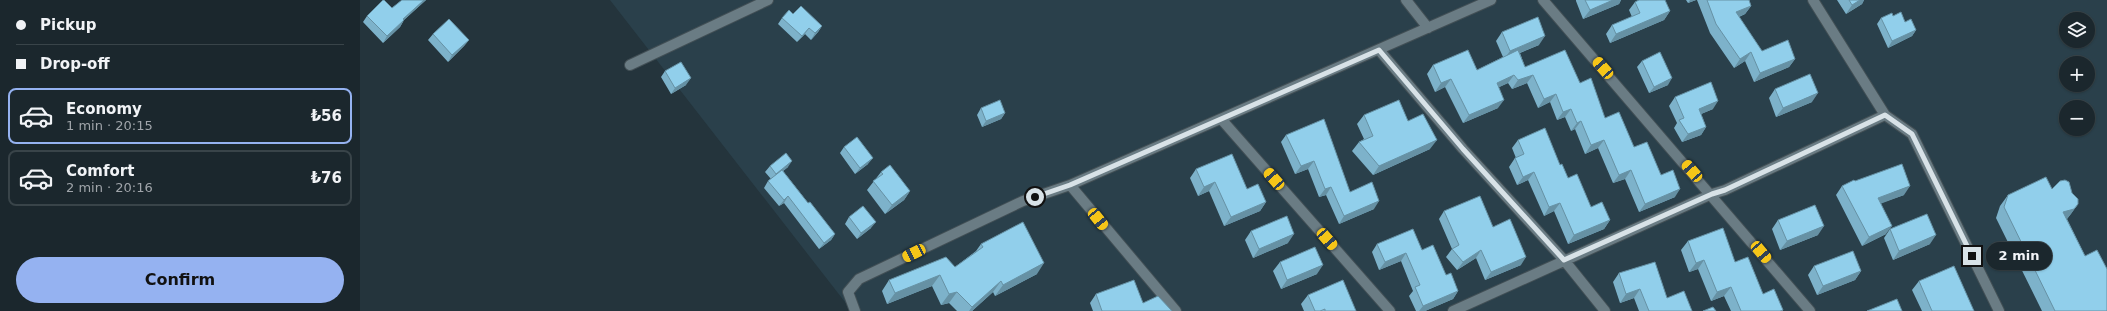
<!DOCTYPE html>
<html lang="en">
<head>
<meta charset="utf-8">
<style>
  body { margin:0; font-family:"DejaVu Sans",sans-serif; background:#242f35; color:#f1f3f6; height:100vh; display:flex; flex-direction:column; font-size:15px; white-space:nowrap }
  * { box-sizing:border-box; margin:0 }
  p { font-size:13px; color:#a0a5aa }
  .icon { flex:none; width:22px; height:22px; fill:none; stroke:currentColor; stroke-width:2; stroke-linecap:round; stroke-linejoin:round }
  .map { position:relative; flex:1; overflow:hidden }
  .drawer { display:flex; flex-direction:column; background:#1b272d; width:360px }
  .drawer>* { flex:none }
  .guide { display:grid; align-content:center; height:88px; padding:0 16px; background:#1b272d }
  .controls { position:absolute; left:1699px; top:12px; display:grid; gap:8px }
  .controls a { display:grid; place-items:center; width:36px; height:36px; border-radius:50%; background:#1b272d; box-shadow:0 1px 3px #0004,0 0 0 1px #394449; font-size:20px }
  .end { position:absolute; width:18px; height:18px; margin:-9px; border:5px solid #d8e2e7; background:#111; box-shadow:0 0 0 2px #111 }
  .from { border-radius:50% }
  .bubble { position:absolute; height:28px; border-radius:14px; background:#1b272d; box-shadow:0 1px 3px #0004,0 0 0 1px #394449; font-size:13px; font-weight:800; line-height:28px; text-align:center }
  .car { position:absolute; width:12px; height:24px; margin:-12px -6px; border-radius:5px; box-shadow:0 0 3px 1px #0007; background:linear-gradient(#f5c518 24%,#345 0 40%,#f5c518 0 76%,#345 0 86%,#f5c518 0) }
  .guide b { display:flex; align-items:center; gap:14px; height:38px; font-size:15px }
  .guide b+b { border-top:1px solid #394449 }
  .guide i { width:10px; height:10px; background:#f1f3f6 }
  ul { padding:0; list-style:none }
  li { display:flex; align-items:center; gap:12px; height:56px; margin:0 8px 6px; padding:0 8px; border:2px solid #394449; border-radius:8px }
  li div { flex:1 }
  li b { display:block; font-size:15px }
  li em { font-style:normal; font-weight:800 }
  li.selected { border-color:#95b2f1 }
  li>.icon { width:36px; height:36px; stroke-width:1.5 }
  .cta { display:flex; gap:8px; margin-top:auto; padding:8px 16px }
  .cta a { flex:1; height:46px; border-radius:24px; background:#95b2f1; color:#111; font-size:16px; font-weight:800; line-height:46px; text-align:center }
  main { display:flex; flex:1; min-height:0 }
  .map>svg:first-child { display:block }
</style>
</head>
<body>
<main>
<section class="drawer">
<div class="guide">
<b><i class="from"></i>Pickup</b>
<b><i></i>Drop-off</b>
</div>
<ul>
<li class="selected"><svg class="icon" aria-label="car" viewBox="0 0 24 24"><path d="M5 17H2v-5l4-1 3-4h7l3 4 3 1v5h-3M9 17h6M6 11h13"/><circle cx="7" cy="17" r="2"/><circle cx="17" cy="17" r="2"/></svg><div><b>Economy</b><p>1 min · 20:15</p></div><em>₺56</em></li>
<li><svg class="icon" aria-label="car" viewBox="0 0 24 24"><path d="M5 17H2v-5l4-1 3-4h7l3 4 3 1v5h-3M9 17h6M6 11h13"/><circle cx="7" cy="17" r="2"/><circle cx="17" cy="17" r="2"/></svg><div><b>Comfort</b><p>2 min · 20:16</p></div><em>₺76</em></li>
</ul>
<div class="cta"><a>Confirm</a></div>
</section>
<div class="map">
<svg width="1747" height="311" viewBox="0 0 1747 311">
  <rect width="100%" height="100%" fill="#24343c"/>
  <path fill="#2a404b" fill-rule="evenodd" d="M250,0H1747V311H492ZM1706,19H1728V41H1706ZM1706,63H1728V85H1706ZM1706,107H1728V129H1706Z"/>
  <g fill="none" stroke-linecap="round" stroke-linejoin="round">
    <g stroke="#424f55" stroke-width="12">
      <path id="minor" d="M1046,0L1068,28
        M1183,0L1450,311
        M1453,0L1525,115L1552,134L1639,311
        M1019,50L1103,149L1204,260L1245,311
        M270,65L408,0
        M862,120L1030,311
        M710,185L816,311
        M495,311L488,292L499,279L663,201L710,185L1131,0
        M1093,311L1352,194L1365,190L1525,115"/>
    </g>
    <use href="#minor" stroke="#6a7c84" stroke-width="10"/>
  </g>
  <path fill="#7db2ca" d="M42,0H66L44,20L40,27L23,43L3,22L7,16L32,8Z
    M1216,0H1261L1259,4L1223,19L1216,1Z
    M1326,0H1336L1328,3Z
    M1337,0H1389L1391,6L1385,14L1379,17L1402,51L1435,59L1429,67L1394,82L1385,61L1374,68L1350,33Z
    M1477,0H1504L1502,4L1486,14Z
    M1275,2L1310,11L1304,20L1250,43L1246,34L1252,25L1272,17L1269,10Z
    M433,14L462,26L458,32L451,40L445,34L437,42L418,24L422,18Z
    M1533,16L1556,30L1552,36L1528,48L1517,24L1521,18Z
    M1142,32L1179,45L1160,53L1165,67L1220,83L1245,118L1301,175L1315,197L1279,212L1265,179L1253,183L1238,148L1225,154L1215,129L1211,131L1205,117L1197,120L1190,102L1178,108L1167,83L1152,89L1148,83L1139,87L1138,108L1103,123L1085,87L1075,92L1067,74L1073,65L1117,70L1143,57L1136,41Z
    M73,34L109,40L104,46L88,62L68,40Z
    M1282,61L1308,85L1289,93L1277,67Z
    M305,71L326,85L311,94L301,77Z
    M1415,89L1452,102L1416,117L1409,98Z
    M1315,97L1353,109L1341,114L1346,127L1341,135L1322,142L1314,128L1317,123L1309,106Z
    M621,108L645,113L641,119L622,127L617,115Z
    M1004,115L1048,121L1070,149L1013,175L992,151L999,142L1004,139L997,124Z
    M926,135L990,192L1014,209L979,224L966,195L959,197L948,169L935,174L921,142Z
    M1158,140L1200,165L1208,178L1231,207L1250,220L1244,229L1208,244L1194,211L1184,216L1168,180L1157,185L1149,167L1155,158H1156L1152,148Z
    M484,147L508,164L495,174L480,153Z
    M410,166L428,167L423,171L448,203L475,234L471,240L459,249L424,203L419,206L404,188L408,181L411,179L405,172Z
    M836,169L887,189L906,202L900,211L864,226L849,191L838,196L830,178Z
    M521,172L550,191L544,200L525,214L507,190Z
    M1495,181L1544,195L1521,203L1526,234L1502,246L1476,195L1482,186Z
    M1692,189L1712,193L1718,204L1707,219L1725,256L1747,311H1682L1636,218L1640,206L1648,195Z
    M1084,211L1133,227L1161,265L1125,280L1116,258L1097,270L1086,257L1092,249L1079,219Z
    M489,217L511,228L497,239L485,224Z
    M1418,220L1458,235L1420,250L1412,229Z
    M1530,229L1570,244L1533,260L1524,238Z
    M891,231L928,243L893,258L885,240Z
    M1328,241L1375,262L1403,294L1423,310L1422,311H1371L1364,296L1351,301L1338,269L1329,272L1321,250Z
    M621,244L677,274L635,296L633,292L612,311H597L589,303L581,305L572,286L527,304L522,291L529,280L595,267L616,251Z
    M1017,244L1062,250L1086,275L1098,291L1093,299L1065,311H1056L1049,296L1053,291L1041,261L1019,270L1012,252Z
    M920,262L957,274L921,289L913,271Z
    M1454,266L1501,271L1495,280L1457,295L1448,275Z
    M1259,273L1307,298L1332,311H1279L1274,298L1260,303L1253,282Z
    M1559,281L1614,311H1562L1552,290Z
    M736,294L783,303L812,311H733L730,303Z
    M948,295L996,311H944L941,304Z"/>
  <path fill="#6691a4" d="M64,0H66L38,25L43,19Z
    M1253,0H1261L1259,4L1223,19L1230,10Z
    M1330,0H1336L1328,3Z
    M1500,0H1504L1502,4L1486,14L1492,5Z
    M1391,6L1385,14L1369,21L1376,12Z
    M1310,11L1304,20L1250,43L1256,34Z
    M44,20L40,27L23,43L27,36Z
    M462,26L458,32L451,40L455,33Z
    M449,28L445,34L437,42L442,36Z
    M1556,30L1552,36L1528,48L1532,41Z
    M1185,36L1179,45L1144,59L1150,51Z
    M109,40L104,46L88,62L92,55Z
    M1391,52L1385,61L1374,68L1380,59Z
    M1435,59L1429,67L1394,82L1400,73Z
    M1154,75L1148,83L1131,91L1137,83Z
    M1173,75L1167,83L1152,89L1158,80Z
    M331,78L326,85L311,94L315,88Z
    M1312,78L1308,85L1289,93L1294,87Z
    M1091,79L1085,87L1075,92L1081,83Z
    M1458,93L1452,102L1416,117L1423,108Z
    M1196,94L1190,102L1178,108L1184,99Z
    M1144,100L1138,108L1103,123L1109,115Z
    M1358,101L1353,109L1334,117L1339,109Z
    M1211,109L1205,117L1197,120L1203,112Z
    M645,113L641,119L622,127L626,121Z
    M1221,121L1215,129L1211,131L1217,123Z
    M1346,127L1341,135L1322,142L1328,134Z
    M1077,140L1070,149L1013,175L1019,166Z
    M1244,140L1238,148L1225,154L1231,145Z
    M513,158L508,164L495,174L500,168Z
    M432,161L428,167L412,180L416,174Z
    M954,161L948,169L935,174L941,166Z
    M1271,170L1265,179L1253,183L1259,175Z
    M1174,172L1168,180L1157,185L1163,177Z
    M855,182L849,191L838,196L844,187Z
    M1550,186L1544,195L1512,207L1518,198Z
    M971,187L966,195L959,197L965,189Z
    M1320,189L1315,197L1279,212L1285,204Z
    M550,191L544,200L525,214L532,205Z
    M428,196L424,203L419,206L424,200Z
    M1019,201L1014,209L979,224L984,216Z
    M906,202L900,211L864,226L871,217Z
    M1200,203L1194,211L1184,216L1189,207Z
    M1718,204L1711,214L1706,220L1703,212Z
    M1250,220L1244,229L1208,244L1214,235Z
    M516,222L511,228L497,239L501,233Z
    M1464,226L1458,235L1420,250L1427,241Z
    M1532,226L1526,234L1502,246L1509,237Z
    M475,234L471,240L459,249L464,243Z
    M934,234L928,243L893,258L899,249Z
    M1576,235L1570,244L1533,260L1539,251Z
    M1121,250L1116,258L1097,270L1103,262Z
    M1046,253L1041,261L1019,270L1025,262Z
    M1166,257L1161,265L1125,280L1131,272Z
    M1344,260L1338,269L1329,272L1336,263Z
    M684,263L677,274L635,296L643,285Z
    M963,265L957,274L921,289L927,280Z
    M1501,271L1495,280L1457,295L1463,286Z
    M580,275L572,286L527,304L535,293Z
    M641,281L633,292L612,311H609L612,307Z
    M1371,287L1364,296L1351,301L1357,292Z
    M1280,289L1274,298L1260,303L1266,294Z
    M1098,291L1093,299L1065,311H1059L1063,306Z
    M597,292L589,303L581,305L589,294Z"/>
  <path fill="#91cfeb" stroke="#6691a4" d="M23,0H24L32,8L42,0H64L43,19L44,20L27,36L7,16Z
    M1225,0H1253L1230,10Z
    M1279,0H1305L1310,11L1256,34L1252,25L1280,13L1275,2Z
    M1347,0H1389L1391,6L1376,12L1402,51L1428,40L1435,59L1400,73L1391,52L1380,59L1356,24Z
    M1489,0H1500L1492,5Z
    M441,6L462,26L455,33L449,28L442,36L422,18L429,10L433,14Z
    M1541,12L1545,22L1551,19L1556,30L1532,41L1521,18L1532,13L1533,16Z
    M1178,17L1185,36L1150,51L1142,32Z
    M89,19L109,40L92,55L73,34Z
    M1108,50L1117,70L1158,50L1165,67L1205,50L1220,83L1231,78L1245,118L1259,112L1274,147L1287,142L1301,175L1313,170L1320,189L1285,204L1271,170L1259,175L1244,140L1231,145L1221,121L1217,123L1211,109L1203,112L1196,94L1184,99L1173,75L1158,80L1154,75L1137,83L1144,100L1109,115L1091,79L1081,83L1073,65Z
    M1300,52L1312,78L1294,87L1282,61Z
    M321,62L331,78L315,88L305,71Z
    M1450,74L1458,93L1423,108L1415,89Z
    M1351,82L1358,101L1339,109L1346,127L1328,134L1319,120L1324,118L1315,97Z
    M640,100L645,113L626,121L621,108Z
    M1039,100L1048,121L1063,114L1077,140L1019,166L999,142L1013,136L1004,115Z
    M964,119L990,192L1012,182L1019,201L984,216L971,187L965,189L954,161L941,166L926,135Z
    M1185,128L1200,165L1202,164L1208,178L1217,174L1231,207L1242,202L1250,220L1214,235L1200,203L1189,207L1174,172L1163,177L1155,158L1164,154L1158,140Z
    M497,137L513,158L500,168L484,147Z
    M426,153L432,161L416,174L410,166Z
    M872,154L887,189L898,184L906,202L871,217L855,182L844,187L836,169Z
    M1542,164L1550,186L1518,198L1532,226L1509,237L1482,186L1494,180L1495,181Z
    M530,165L550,191L532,205L513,181L523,174L521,172Z
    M422,170L448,203L450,202L475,234L464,243L428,196L424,200L408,181Z
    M1686,177L1692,189L1700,181L1705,180L1709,182L1712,193L1718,199V204L1714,209L1703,212L1725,256L1737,250L1747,269V311H1695L1644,207L1648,195Z
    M1120,196L1133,227L1150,219L1166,257L1131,272L1121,250L1103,262L1092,249L1099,245L1084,211Z
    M1455,205L1464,226L1427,241L1418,220Z
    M503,206L516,222L501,233L489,217Z
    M1567,214L1576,235L1539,251L1530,229Z
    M927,216L934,234L899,249L891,231Z
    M663,222L684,263L643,285L641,281L612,307L597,292L589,294L580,275L535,293L529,280L586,257L595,267L623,247L621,244Z
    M1363,228L1375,262L1388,257L1403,294L1414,289L1423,310L1420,311H1381L1371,287L1357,292L1344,260L1336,263L1328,241Z
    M1053,229L1062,250L1073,245L1086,275L1091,273L1098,291L1063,306L1055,287L1060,285L1046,253L1025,262L1017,244Z
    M955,247L963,265L927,280L920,262Z
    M1493,251L1501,271L1463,286L1454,266Z
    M1295,262L1307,298L1324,291L1332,311H1289L1280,289L1266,294L1259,273Z
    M1594,266L1614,311H1572L1559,281Z
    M774,280L783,303L798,296L812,311H742L736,294Z
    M983,280L996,311H965V309L960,311H955L948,295Z
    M1537,299L1542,311H1507Z
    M1353,307L1356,311H1343Z"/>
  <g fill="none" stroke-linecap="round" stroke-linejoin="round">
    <path stroke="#d8e2e7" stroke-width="5" d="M675,197L710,185L1019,50L1103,149L1204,260L1352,194L1365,190L1525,115L1552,134L1612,256"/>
  </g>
</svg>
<div class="controls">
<a><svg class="icon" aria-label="layers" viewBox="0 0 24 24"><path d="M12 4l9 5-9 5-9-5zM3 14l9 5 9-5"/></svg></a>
<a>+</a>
<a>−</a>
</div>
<i class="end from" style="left:675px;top:197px"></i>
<i class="end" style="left:1612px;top:256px"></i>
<div class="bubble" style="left:1626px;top:242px;width:66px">2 min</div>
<i class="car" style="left:1243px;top:68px;rotate:319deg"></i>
<i class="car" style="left:1332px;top:171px;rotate:319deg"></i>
<i class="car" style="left:914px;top:179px;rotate:319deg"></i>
<i class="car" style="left:738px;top:219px;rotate:141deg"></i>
<i class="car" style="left:967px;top:239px;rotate:139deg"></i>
<i class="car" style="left:1401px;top:252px;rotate:140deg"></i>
<i class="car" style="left:554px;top:253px;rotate:244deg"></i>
</div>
</main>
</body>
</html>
